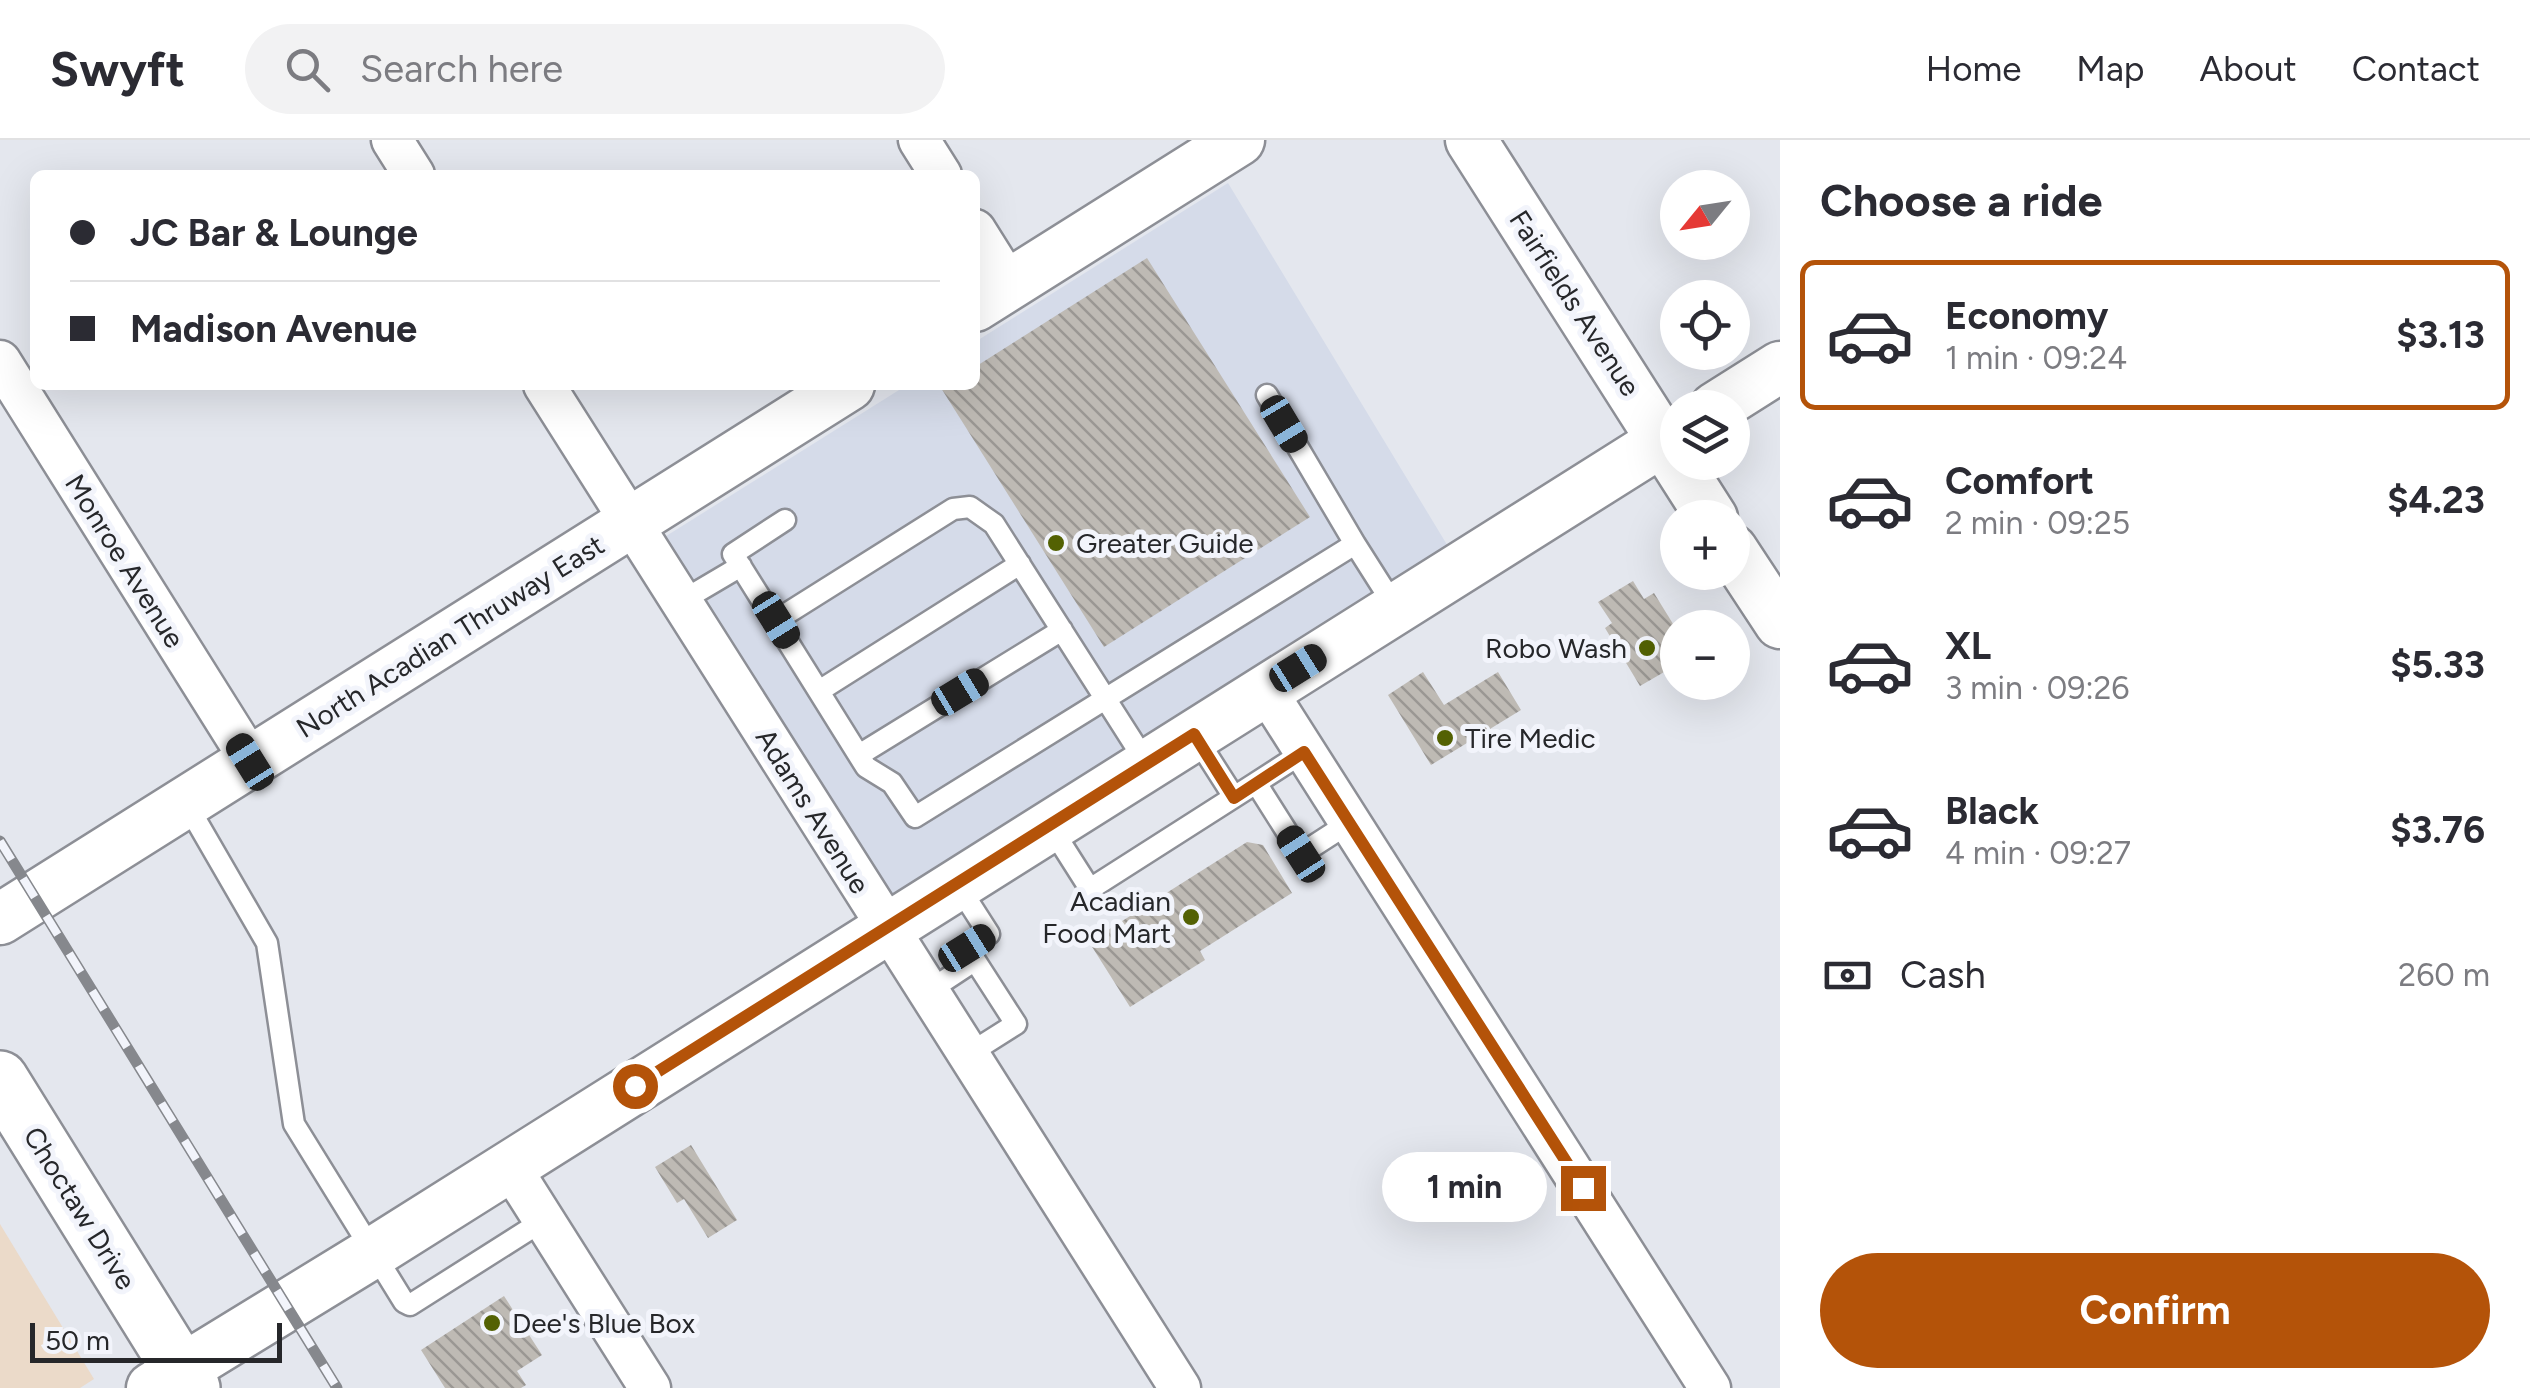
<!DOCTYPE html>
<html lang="en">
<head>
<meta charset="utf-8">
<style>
  body { margin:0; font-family:Figtree,sans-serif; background:#f2f2f3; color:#2b2b33; height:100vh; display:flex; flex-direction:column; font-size:38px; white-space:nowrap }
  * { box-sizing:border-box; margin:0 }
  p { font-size:32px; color:#7c7c81 }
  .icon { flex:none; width:55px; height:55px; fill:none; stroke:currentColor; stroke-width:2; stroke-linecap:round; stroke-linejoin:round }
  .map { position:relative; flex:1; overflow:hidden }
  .panel { display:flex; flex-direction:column; background:#fff; width:750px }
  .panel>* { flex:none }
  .banner { position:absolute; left:30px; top:30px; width:950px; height:220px; border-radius:15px; box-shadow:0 10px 40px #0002; display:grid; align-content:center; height:220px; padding:0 40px; background:#fff }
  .needle { width:65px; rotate:240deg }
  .tools { position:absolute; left:1660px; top:30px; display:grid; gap:20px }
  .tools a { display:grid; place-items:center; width:90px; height:90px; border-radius:50%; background:#fff; box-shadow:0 10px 40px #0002; font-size:50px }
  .scale { position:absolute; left:30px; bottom:25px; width:252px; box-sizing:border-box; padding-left:10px; border:5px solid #26272a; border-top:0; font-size:28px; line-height:35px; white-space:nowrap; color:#26272a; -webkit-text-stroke:8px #f2f4fb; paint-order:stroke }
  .end { position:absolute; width:45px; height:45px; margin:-22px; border:12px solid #b45309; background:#fff; box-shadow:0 0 0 5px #fff }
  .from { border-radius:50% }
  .bubble { position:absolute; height:70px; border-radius:35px; background:#fff; box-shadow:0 10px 40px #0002; font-size:32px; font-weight:700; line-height:70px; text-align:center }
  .car { position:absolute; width:30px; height:60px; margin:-30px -15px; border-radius:12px; box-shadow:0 0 8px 2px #0007; background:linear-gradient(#222 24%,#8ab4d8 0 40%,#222 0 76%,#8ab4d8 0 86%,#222 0) }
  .banner b { display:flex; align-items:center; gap:35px; height:95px; font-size:38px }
  .banner b+b { border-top:2px solid #e1e1e2 }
  .banner i { width:25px; height:25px; background:#2b2b33 }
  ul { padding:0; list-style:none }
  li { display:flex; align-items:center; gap:30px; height:150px; margin:0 20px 15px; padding:0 20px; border:5px solid transparent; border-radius:15px }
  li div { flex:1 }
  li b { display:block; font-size:38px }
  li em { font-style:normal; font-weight:700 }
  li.selected { border-color:#b45309 }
  li>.icon { width:90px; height:90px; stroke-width:1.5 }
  h2 { padding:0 40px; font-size:45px; line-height:120px }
  .pay { display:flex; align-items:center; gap:25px; height:110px; padding:0 40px; font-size:38px }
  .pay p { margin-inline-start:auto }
  .action { display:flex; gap:20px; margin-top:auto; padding:20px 40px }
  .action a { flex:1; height:115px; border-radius:60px; background:#b45309; color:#fff; font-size:40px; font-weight:700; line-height:115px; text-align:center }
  header { display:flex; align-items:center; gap:60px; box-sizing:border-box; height:140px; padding:0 50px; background:#fff; border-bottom:2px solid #e1e1e2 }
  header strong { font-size:48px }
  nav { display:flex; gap:55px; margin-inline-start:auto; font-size:35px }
  .search { width:700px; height:90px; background:#f2f2f3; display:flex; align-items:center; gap:25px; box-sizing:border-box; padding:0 35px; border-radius:55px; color:#7c7c81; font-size:38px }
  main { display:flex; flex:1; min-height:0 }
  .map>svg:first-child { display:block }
</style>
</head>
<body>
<header>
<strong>Swyft</strong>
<div class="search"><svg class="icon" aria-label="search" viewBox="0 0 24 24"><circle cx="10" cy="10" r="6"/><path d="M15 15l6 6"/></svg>Search here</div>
<nav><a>Home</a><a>Map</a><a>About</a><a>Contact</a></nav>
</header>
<main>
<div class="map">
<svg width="1780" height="1248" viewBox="0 0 1780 1248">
  <defs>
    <pattern id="building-back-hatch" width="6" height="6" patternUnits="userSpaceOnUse" patternTransform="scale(2.5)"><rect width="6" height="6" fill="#bebab4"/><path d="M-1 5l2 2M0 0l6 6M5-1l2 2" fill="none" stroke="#9a9793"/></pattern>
  </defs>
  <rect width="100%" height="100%" fill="#e4e7ee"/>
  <path fill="#ebdac9" d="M0,1084L94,1239L80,1248H0Z"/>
  <path fill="#d5dbe9" d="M1228,43L1449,408L886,761L663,398L907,245H975V202Z"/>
  <path fill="url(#building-back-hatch)" d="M1147,118L1310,377L1104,507L941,248L946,245H975V227Z
    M1633,441L1644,459L1654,453L1678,492V524L1640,546L1605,488L1612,483L1598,462Z
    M1423,532L1444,565L1498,532L1521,570L1431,625L1388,555Z
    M1247,702L1263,705L1292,753L1200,811L1205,820L1130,867L1089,802Z
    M691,1005L737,1080L708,1098L684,1059L677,1063L655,1027Z
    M504,1156L542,1215L517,1231L526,1245L521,1248H445L421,1210Z"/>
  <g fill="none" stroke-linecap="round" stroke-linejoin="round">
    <g stroke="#8d8f96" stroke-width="25">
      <path id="service" d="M1267,255L1355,404L1395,467
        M785,380L733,414L866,627L892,643L915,677L1355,404
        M680,462L741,426
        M775,481L953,369L970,367L994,384L1147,624
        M819,551L1020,424
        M1195,596L1234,657
        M859,615L1062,490
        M1256,643L1304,612
        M186,663L267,803L294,984L404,1162L410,1165L544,1080
        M1050,686L1090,749L1256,643L1301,714L1349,683
        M957,744L989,794L967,808L1016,884L967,915
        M927,852L974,821"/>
    </g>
    <g stroke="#8d8f96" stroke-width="45">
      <path id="minor" d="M392,0L414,35
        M919,0L941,35
        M975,90L1009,144
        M0,221L251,621
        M544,245L1180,1248
        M1265,549L1710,1248
        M509,1025L650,1248"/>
    </g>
    <g stroke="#8d8f96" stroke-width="55">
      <path id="tertiary" d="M1471,0L1712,378
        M975,166L1239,0
        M1715,268L1780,227
        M1732,410L1780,483
        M0,779L849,245
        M152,1248L374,1112L1678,291"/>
    </g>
    <g stroke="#8d8f96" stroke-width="60">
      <path id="secondary" d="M0,939L192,1248"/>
    </g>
    <use href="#service" stroke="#fff" stroke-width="20"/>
    <use href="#minor" stroke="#fff" stroke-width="40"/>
    <use href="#tertiary" stroke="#fff" stroke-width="50"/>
    <use href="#secondary" stroke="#fff" stroke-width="55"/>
    <g stroke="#86888d" stroke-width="11">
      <path id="rail" d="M0,701L337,1248"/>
    </g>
    <use href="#rail" stroke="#f2f4fb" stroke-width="8" stroke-dasharray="22" stroke-linecap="butt"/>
  </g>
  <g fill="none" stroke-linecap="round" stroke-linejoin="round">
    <path stroke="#b45309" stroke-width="12" d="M635,946L1194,594L1234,658L1304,612L1583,1048"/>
  </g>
  <g fill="#536103" stroke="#f2f4fb" stroke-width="4">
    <circle cx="1056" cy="403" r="10"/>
    <circle cx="1647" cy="508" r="10"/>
    <circle cx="1445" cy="598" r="10"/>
    <circle cx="1191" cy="777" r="10"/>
    <circle cx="492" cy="1183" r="10"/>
  </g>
  <g text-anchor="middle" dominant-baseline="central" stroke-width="10" stroke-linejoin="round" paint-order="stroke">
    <g font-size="28" fill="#26272a" stroke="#f2f4fb">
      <text transform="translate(1575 163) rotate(57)">Fairfields Avenue</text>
      <text transform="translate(125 421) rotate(58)">Monroe Avenue</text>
      <text transform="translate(450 496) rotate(-32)">North Acadian Thruway East</text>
      <text transform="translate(813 671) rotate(58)">Adams Avenue</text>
      <text transform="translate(80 1068) rotate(58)">Choctaw Drive</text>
    </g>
    <g font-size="28" fill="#26272a" stroke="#f2f4fb" text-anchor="start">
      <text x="1076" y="403">Greater Guide</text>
      <text x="1627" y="508" text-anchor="end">Robo Wash</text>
      <text x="1465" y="598">Tire Medic</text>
      <text x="1171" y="761" text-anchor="end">Acadian<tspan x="1171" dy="32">Food Mart</tspan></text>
      <text x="512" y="1183">Dee's Blue Box</text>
    </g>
  </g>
</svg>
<div class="tools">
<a><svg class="needle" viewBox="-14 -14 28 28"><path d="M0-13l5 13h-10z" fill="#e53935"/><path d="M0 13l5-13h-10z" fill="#7c7c81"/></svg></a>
<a><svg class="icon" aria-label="locate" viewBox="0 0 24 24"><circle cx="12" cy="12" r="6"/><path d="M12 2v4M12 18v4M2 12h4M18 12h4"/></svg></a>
<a><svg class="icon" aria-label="layers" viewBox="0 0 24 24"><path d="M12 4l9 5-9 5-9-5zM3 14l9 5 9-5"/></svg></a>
<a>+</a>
<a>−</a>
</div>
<div class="scale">50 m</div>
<i class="end from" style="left:635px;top:946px"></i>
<i class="end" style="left:1583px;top:1048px"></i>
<div class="bubble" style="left:1382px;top:1012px;width:165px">1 min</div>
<i class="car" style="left:1284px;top:284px;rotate:149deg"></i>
<i class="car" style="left:776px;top:480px;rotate:148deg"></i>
<i class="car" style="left:1298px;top:528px;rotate:58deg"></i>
<i class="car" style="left:960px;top:552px;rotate:59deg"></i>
<i class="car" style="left:250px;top:622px;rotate:328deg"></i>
<i class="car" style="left:1301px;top:714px;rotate:327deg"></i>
<i class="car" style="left:967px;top:808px;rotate:58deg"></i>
<div class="banner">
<b><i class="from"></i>JC Bar &amp; Lounge</b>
<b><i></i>Madison Avenue</b>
</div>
</div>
<section class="panel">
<h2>Choose a ride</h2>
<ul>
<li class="selected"><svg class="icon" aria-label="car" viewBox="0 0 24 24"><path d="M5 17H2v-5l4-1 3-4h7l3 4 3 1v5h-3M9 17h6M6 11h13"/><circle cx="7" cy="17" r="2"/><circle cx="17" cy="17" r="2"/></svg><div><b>Economy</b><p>1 min · 09:24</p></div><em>$3.13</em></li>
<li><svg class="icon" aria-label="car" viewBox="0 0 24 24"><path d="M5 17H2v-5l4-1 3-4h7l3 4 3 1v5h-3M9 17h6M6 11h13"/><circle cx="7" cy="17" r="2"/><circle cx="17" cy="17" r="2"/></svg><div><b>Comfort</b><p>2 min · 09:25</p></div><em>$4.23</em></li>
<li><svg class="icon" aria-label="car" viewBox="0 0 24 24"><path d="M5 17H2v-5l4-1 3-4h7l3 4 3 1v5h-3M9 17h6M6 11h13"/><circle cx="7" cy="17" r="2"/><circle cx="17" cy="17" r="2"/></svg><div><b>XL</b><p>3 min · 09:26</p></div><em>$5.33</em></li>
<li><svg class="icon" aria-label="car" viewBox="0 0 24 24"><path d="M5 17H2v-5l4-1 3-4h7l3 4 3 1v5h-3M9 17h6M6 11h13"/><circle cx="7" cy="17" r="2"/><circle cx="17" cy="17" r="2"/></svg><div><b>Black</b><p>4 min · 09:27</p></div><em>$3.76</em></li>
</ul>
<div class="pay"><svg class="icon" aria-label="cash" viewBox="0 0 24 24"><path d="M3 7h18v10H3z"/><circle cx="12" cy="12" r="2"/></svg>Cash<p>260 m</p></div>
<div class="action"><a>Confirm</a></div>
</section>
</main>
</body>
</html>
